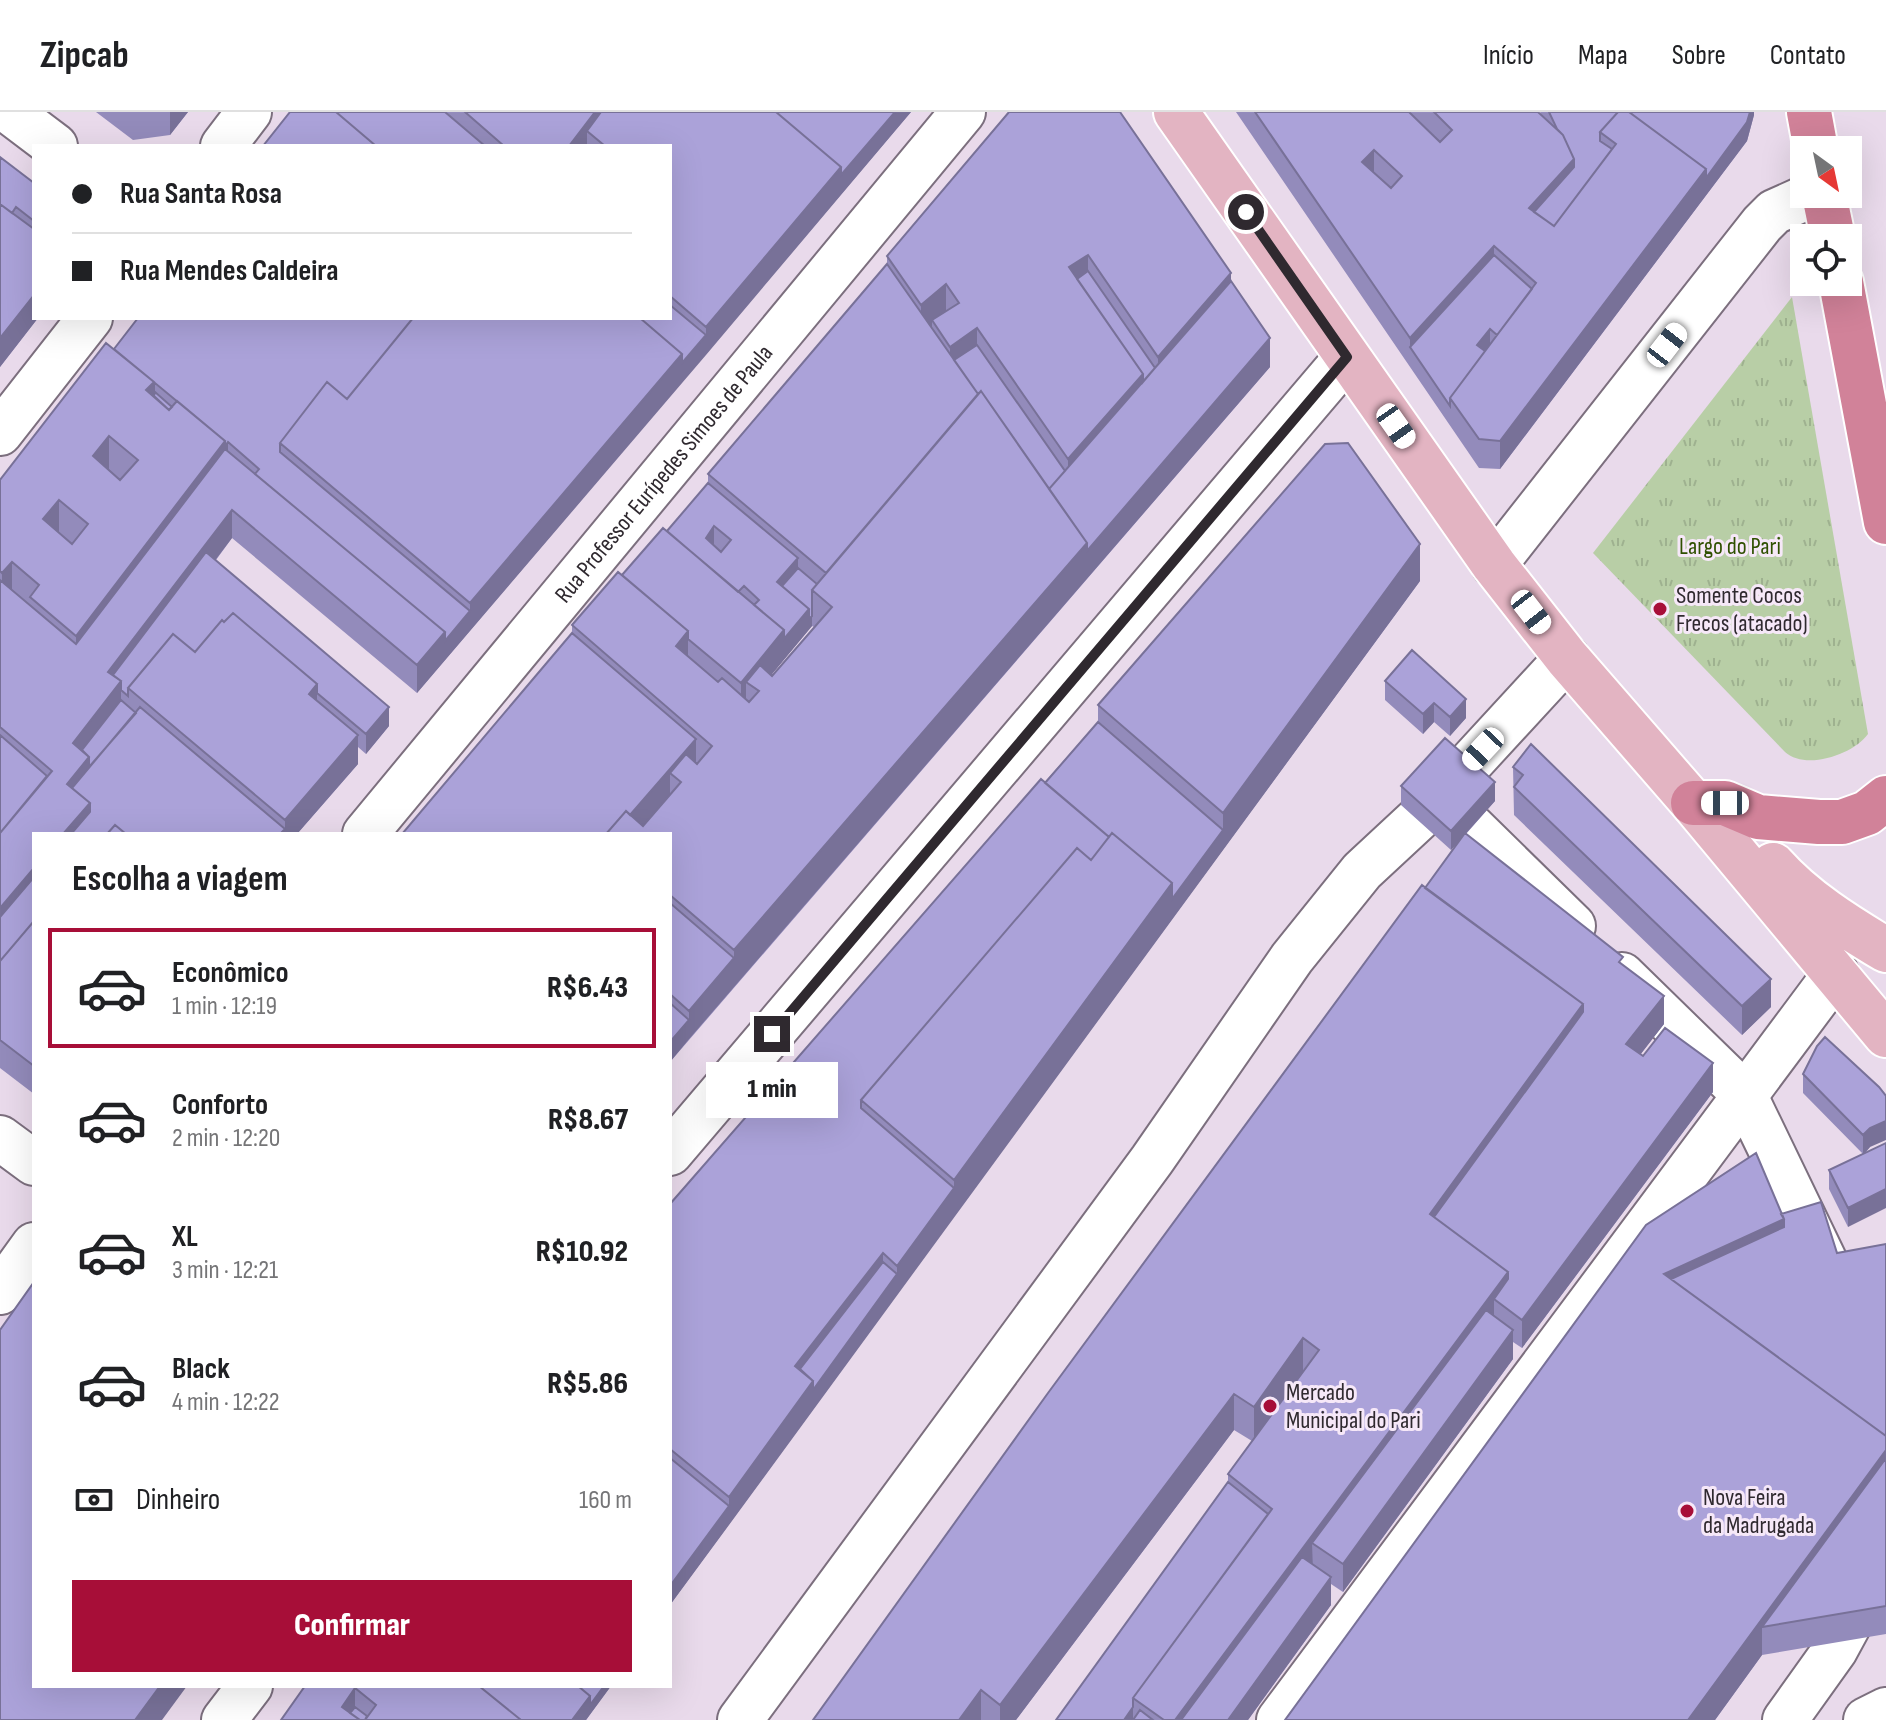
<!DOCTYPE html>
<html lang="pt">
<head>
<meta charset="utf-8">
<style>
  body { margin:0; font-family:"Sofia Sans Condensed",sans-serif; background:#f2f2f2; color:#202124; height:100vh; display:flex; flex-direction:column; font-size:30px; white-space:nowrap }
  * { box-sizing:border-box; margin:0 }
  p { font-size:26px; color:#757577 }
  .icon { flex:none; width:44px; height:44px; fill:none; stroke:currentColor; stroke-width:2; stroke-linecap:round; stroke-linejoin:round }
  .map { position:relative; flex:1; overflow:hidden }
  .drawer { position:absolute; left:32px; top:720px; width:640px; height:856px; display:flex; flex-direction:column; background:#fff; border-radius:0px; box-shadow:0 8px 32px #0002 }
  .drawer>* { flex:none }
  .hud { position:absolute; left:32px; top:32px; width:640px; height:176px; border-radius:0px; box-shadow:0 8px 32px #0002; display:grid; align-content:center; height:176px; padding:0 40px; background:#fff }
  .needle { width:52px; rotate:147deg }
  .fabs { position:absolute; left:1790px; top:24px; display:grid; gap:16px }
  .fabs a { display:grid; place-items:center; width:72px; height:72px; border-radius:0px; background:#fff; box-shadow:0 8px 32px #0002; font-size:40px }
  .end { position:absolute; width:36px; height:36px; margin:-18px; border:10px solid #2f292f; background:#fff; box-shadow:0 0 0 4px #fff }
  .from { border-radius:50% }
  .bubble { position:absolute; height:56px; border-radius:0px; background:#fff; box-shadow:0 8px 32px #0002; font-size:26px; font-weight:800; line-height:56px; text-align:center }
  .car { position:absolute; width:24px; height:48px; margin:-24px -12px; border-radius:10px; box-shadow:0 0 6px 2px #0007; background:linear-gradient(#fff 24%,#345 0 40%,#fff 0 76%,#345 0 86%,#fff 0) }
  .hud b { display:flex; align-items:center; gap:28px; height:76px; font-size:30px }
  .hud b+b { border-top:2px solid #e0e0e0 }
  .hud i { width:20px; height:20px; background:#202124 }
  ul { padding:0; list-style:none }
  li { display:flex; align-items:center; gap:24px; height:120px; margin:0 16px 12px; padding:0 24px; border:4px solid transparent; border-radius:0px }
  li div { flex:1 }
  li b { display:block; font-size:30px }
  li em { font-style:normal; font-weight:800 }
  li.active { border-color:#a70e38 }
  li>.icon { width:72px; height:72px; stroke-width:1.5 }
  h2 { padding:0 40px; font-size:36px; line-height:96px }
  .pay { display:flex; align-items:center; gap:20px; height:88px; padding:0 40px; font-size:30px }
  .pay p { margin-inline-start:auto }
  .button { display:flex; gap:16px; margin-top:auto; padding:16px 40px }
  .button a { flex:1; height:92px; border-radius:0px; background:#a70e38; color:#fff; font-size:32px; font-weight:800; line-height:92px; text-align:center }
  header { display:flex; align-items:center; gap:48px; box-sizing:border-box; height:112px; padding:0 40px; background:#fff; border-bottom:2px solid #e0e0e0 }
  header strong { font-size:38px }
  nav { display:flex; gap:44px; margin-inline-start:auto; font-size:28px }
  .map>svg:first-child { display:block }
</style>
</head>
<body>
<header>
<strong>Zipcab</strong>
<nav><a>Início</a><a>Mapa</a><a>Sobre</a><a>Contato</a></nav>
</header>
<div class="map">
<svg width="1886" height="1608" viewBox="0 0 1886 1608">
  <defs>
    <pattern id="grass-tufts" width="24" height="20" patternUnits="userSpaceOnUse" patternTransform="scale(2)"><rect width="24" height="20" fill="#b8cea6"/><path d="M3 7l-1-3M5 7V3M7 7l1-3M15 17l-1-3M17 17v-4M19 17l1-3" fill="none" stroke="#9eb18f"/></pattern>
  </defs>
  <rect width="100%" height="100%" fill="#e9daeb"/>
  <path fill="url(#grass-tufts)" d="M1792,185L1868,622C1854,642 1806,659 1785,640L1593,441Z"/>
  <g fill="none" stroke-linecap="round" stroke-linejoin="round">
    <g stroke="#7c6f7e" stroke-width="48">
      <g id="minor">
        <path d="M10,0L55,34"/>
        <path d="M223,34L249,0"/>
        <path d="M0,321L90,206"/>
        <path d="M1494,453L1762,112L1774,100L1814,82"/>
        <path d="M1463,659L1567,546"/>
        <path d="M1472,715L1573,814"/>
        <path id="s1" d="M365,722L963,0"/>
        <path d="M1622,863L1744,982L1826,1152"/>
        <path d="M0,1026L34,1051"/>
        <path d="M670,1041L1347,245"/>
        <path d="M0,1180L34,1133"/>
        <path d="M224,1608L250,1574"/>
        <path d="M740,1608L1152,1048L1292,846L1362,759L1418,707"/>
        <path d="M1279,1608L1836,861"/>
        <path d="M1785,1608L1835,1538L1886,1444"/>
        <path d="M1866,1608L1886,1598"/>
      </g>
    </g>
    <g stroke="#fff" stroke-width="48">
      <path id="major" d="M1176,0L1494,453L1567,546L1693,691L1886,923
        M1773,753C1804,788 1846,814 1886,838"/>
    </g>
    <g stroke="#fff" stroke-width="48">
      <path id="highway" d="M1809,0L1816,38
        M1824,82L1833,126
        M1841,170L1886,410
        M1693,691H1725L1758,705L1819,710H1842L1867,701L1886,686"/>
    </g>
    <use href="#minor" stroke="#fff" stroke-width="44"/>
    <use href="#major" stroke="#e3b4c2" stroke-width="44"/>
    <use href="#highway" stroke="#d18299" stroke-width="44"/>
  </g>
  <path fill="#938bbb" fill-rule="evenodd" d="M96,0H188L170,23L133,28Z
    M290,0H911L417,581L232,426L216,448L389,614L366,642L358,635V652L297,722H34V982L0,956V368L114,237L670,206V34H263Z
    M1009,0L1231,169L1270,255L670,950V722L572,521V513L667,419L708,371V362L887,152V144ZM812,514L814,515L772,564L771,563Z
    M1236,0H1538L1542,4L1540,0H1754V3L1747,29L1500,357L1479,356Z
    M0,45L34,71V206H38L0,255Z
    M1420,469L954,1104L670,1493V1092L1098,610V593Z
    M1385,569L1466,606L1450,624L1434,610L1423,622L1385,588Z
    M1531,632L1771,895L1742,923L1514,703L1513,655Z
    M1401,674L1495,689L1466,722L1623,853L1664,912L1640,943L1713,980L1522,1236L1513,1230V1247L1343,1480L1331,1472V1493L1248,1608H1056L1228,1370V1362L1252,1329L1234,1318L1016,1608H813L1460,728L1451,738L1401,693Z
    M1817,934L1870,1035L1865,1041L1848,1115L1829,1077V1058L1863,1042L1803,981V962Z
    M1781,1102L1837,1141L1886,1132V1522L1762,1543L1715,1608H1285Z
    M305,1574H611L586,1608H281Z"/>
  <path fill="#787198" d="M170,0H188L170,23Z
    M595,0H623L587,19V34H569Z
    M895,0H911L706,243V215L841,55Z
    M1750,0H1754V3L1747,29L1500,357V329Z
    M1374,38V66L1362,50Z
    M1574,47V75L1540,113L1529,96Z
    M1494,134V162L1410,235V254V226Z
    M1088,143V179L1069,172V155Z
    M1231,161V197L1068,384V347L1143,262L1158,261V245Z
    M946,172V208H932V220L921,230V193Z
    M34,183V206H38L0,255V226Z
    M977,216V252L950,251V235Z
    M1490,217V237L1477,252V233Z
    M706,223V243L470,519V491L682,242Z
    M1270,226V255L689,927V899L734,846V838L1087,431Z
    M154,270L155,271V290L146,278Z
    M109,324V361L93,344Z
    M225,329L228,330V350L76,560V524Z
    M59,388V424L43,407Z
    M232,398V426L121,572V598L78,653L73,631L108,560Z
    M714,414V434L706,426Z
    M1420,432V469L729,1413V1385L813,1269L897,1162V1154L954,1076V1068L1172,771L1223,718V701Z
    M798,446V465L777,480V470Z
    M12,450V486L2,497V461Z
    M809,497L812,504V514L758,579L746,570V593L741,599V571L784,518Z
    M470,499V519L417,581V553L445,520Z
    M688,519V555L676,534Z
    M317,572V601L309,582Z
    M1466,587V606L1450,624V605Z
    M1434,591V610L1423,622V602Z
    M389,595V614L366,642V622Z
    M358,623V652L297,722H280L285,717V708Z
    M696,627V655L681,670L670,661V685L638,722H613Z
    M89,645V673L76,689L67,672Z
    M1495,670V689L1451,738V719Z
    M90,691V719L87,722H63Z
    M34,756V785L0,825V796Z
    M1771,867V895L1742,923V894Z
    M1664,884V912L1626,961V932Z
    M1583,892V928L1444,1120L1430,1102Z
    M689,908V927L670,950V930Z
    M1713,951V980L1522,1236V1208Z
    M1886,1009V1028L1870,1035L1863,1043V1023L1870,1016Z
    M1886,1077V1096L1848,1115V1096Z
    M1784,1107V1144L1688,1187L1664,1162Z
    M883,1141V1170L795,1263V1254Z
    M1508,1160V1196L1494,1187V1216L1312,1431L1313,1459L1202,1608H1175Z
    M1513,1218V1247L1343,1480V1452Z
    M1303,1226V1262L1254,1331V1295Z
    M1234,1282V1318L1016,1608H1000V1593Z
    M1886,1338V1375L1762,1515V1543L1715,1608H1688Z
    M729,1394V1413L670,1493V1474Z
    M1331,1465V1493L1248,1608H1228Z
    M160,1574H187L162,1608H135Z
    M604,1574H611L586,1608H572L590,1584Z
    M355,1576V1604L342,1595Z
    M981,1578V1608H959Z
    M1133,1595V1608H1124Z"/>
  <path fill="#aba2d9" stroke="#787198" stroke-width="2" fill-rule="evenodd" d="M290,0H336L376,34H263Z
    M336,0H445L485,34H376Z
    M465,0H595L569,34H504Z
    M601,0H776L841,55L706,215L670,184V34H605L587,19Z
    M776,0H895L841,63V55Z
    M1009,0H1120L1231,161L1158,245L1088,143L1069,155L1143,262L1068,347L977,216L950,235L932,208L959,191L946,172L921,193L887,144Z
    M1255,0H1409L1440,30L1452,18L1434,0H1538L1563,23L1574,47L1529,96L1554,114L1616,32L1600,20L1618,0H1629L1706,57L1500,329L1479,327L1450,286L1536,171L1494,134L1410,226ZM1374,38L1402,64L1391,76L1362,50Z
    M1549,0H1618L1600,20V29L1612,37L1554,114L1534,100L1574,55V47L1563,23L1557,17Z
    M1629,0H1750L1747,10L1706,66V57Z
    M0,45L34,71V109L16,95L12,101L0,92Z
    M0,92L34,117V183L0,226Z
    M1494,143L1532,177L1497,223L1490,217L1477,233L1485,239L1450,286V294L1410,235Z
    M887,152L978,282L826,461L708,362Z
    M1088,159L1155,256L1143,270V262L1077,167Z
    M1231,169L1270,226L1087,439V431L1049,377Z
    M670,193L706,223L682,251V242L640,206H670Z
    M138,206H413L347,287L327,270L280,331V340L470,499L445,529V520L255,362L259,357L228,330L225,334V329L155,271L154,272V270L114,237Z
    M413,206H640L682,242L470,491L280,331L327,270L347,287Z
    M106,231L154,270L146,278L169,298L177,289L225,329L76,524L30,485L39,473L12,450L2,461L0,459V368ZM109,324L138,348L120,368L93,344ZM59,388L88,412L72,432L43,407Z
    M977,233L1065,359L1049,377L981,279L978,282L954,248Z
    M981,279L1087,431L734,838L670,783V722H606L626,699L643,714L681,670L670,661L686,642L697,652L712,634L572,513L618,460L688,519L676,534L718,570L722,566L749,590L759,579L746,570L760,553L772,564L832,495L812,478Z
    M155,280L172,295L169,298L154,284Z
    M1348,331L1420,432L1223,701L1098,593L1325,332Z
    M225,337L445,520L417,553L232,398L108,560L121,569L73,631L89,645L67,672L90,691L63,722H34V756L0,796V721L52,659L0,615V468L76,532Z
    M708,371L798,446L777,470L809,497L784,527V518L754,493L759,488L744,474L738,480L667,419ZM714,414L731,428L721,440L706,426Z
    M663,416L784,518L741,571L688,527V519L622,463Z
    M206,440L389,595L366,622L317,581V572L233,501L224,510L222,508L195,540L173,522L128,576V584L121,578V569L113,563Z
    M798,456L817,472L812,478V504L809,507V497L782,474Z
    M233,501L317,572L309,582L358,623L285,708L128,576L173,522L195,540L222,508L224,510Z
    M572,521L696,627L630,703L626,699L606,722H402Z
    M1412,538L1466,587L1450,605L1434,591L1423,602L1385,569Z
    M121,588L136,601L89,655V645L82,638Z
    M140,595L285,717L280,722H126L115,713L107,722H71L90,700V691L72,676Z
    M1098,610L1223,718L1172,787V771L1112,721L1109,725L1045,671Z
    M0,623L47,664L0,721Z
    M1445,626L1495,670L1451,719L1401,674Z
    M1531,632L1771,867L1742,894L1514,675L1523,663L1513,655Z
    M1041,667L1109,725L1091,748L1077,736L861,988V996L954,1076L897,1154L883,1141L795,1254L813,1269L729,1385L670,1337V1092Z
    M115,713L126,722H107Z
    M1112,721L1172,771L954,1068L861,988L1077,736L1091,748Z
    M1465,721L1623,845L1619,850L1664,884L1626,932L1643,944L1665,916L1713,951L1522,1208L1494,1187L1508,1167V1160L1434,1105L1583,900V892L1425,776Z
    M34,765V809L0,849V805Z
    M1422,773L1583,892L1430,1102L1508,1160L1175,1608H1164L1133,1586L1272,1397L1228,1362L1319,1238L1303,1226L1254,1295L1234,1282L1000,1593L981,1578L959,1608H813L1048,1281Z
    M670,791L734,846L689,899L670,882Z
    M34,809V954L0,928V849Z
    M670,891L689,908L670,930Z
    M1825,925L1879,975L1886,984V1009L1870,1016L1863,1023L1803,962L1817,934Z
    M1886,1031V1077L1848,1096L1829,1058Z
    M1756,1041L1784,1107L1664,1162L1886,1324V1338L1688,1608H1285L1646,1113Z
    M1821,1090L1837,1141L1886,1132V1324L1671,1167L1784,1115V1107L1781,1102Z
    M883,1150L897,1162L813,1278V1269L800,1257Z
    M34,1170V1574H160L135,1608H0V1218Z
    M1486,1198L1513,1218L1343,1452L1312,1431Z
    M670,1346L729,1394L670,1474Z
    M1886,1346V1494L1762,1515Z
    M1228,1370L1268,1402L1133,1586V1595L1124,1608H1056Z
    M1302,1445L1331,1465L1228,1608H1181Z
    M305,1574H479L521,1608H365L376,1593L355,1576L342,1595L360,1608H281Z
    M479,1574H578L590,1584L572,1608H521Z
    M578,1574H604L590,1593V1584Z
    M355,1595L367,1604L365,1608H360L350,1601Z
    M1140,1598L1153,1608H1133Z"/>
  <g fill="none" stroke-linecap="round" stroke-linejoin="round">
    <path stroke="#2f292f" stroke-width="10" d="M772,922L1347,245L1246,100"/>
  </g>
  <g fill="#a70e38" stroke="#f6e8f8" stroke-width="3">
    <circle cx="1660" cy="497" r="8"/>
    <circle cx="1270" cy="1294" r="8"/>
    <circle cx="1687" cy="1399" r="8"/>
  </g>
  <g text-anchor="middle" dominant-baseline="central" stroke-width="6" stroke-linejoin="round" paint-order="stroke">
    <g font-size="24" fill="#2f292f" stroke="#f6e8f8">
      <text stroke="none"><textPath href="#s1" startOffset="468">Rua Professor Eurípedes Simoes de Paula</textPath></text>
    </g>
    <g font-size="24" fill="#2f5000" stroke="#f6e8f8">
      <text x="1730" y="434">Largo do Pari</text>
    </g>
    <g font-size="24" fill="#2f292f" stroke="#f6e8f8" text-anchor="start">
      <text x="1676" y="483">Somente Cocos<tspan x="1676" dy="28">Frecos (atacado)</tspan></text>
      <text x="1286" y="1280">Mercado<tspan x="1286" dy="28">Municipal do Pari</tspan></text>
      <text x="1703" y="1385">Nova Feira<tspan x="1703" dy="28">da Madrugada</tspan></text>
    </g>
  </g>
</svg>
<div class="fabs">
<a><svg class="needle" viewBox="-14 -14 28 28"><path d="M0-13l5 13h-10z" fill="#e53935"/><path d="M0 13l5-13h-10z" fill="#757577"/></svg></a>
<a><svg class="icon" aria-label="locate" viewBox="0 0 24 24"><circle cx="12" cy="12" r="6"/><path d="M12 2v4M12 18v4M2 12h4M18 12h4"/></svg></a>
</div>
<i class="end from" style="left:1246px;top:100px"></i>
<i class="end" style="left:772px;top:922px"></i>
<div class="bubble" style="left:706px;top:950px;width:132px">1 min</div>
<i class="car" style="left:1667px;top:233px;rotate:38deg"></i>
<i class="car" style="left:1396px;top:314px;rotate:145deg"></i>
<i class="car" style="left:1531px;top:500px;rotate:142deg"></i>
<i class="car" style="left:1483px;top:637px;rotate:223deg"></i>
<i class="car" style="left:1725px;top:691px;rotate:270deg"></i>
<div class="hud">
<b><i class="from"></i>Rua Santa Rosa</b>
<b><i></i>Rua Mendes Caldeira</b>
</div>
<section class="drawer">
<h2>Escolha a viagem</h2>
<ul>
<li class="active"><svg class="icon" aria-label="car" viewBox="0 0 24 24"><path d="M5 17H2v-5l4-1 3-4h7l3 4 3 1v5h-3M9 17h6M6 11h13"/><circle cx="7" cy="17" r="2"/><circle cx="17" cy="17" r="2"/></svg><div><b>Econômico</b><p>1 min · 12:19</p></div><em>R$6.43</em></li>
<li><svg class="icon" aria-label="car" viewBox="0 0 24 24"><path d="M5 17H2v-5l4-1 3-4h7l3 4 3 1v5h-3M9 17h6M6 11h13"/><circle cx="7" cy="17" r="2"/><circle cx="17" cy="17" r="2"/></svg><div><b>Conforto</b><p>2 min · 12:20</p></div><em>R$8.67</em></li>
<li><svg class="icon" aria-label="car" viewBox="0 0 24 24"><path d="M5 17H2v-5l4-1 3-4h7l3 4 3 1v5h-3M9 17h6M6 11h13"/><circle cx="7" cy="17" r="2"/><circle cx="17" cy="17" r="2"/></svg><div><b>XL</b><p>3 min · 12:21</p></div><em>R$10.92</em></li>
<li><svg class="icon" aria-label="car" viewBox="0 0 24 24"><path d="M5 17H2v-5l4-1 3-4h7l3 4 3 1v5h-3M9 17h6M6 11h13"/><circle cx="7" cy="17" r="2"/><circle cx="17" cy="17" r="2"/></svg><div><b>Black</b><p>4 min · 12:22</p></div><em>R$5.86</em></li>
</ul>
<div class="pay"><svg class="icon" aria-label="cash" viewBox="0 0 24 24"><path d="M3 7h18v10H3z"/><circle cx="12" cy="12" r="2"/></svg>Dinheiro<p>160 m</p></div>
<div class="button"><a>Confirmar</a></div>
</section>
</div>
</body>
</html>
